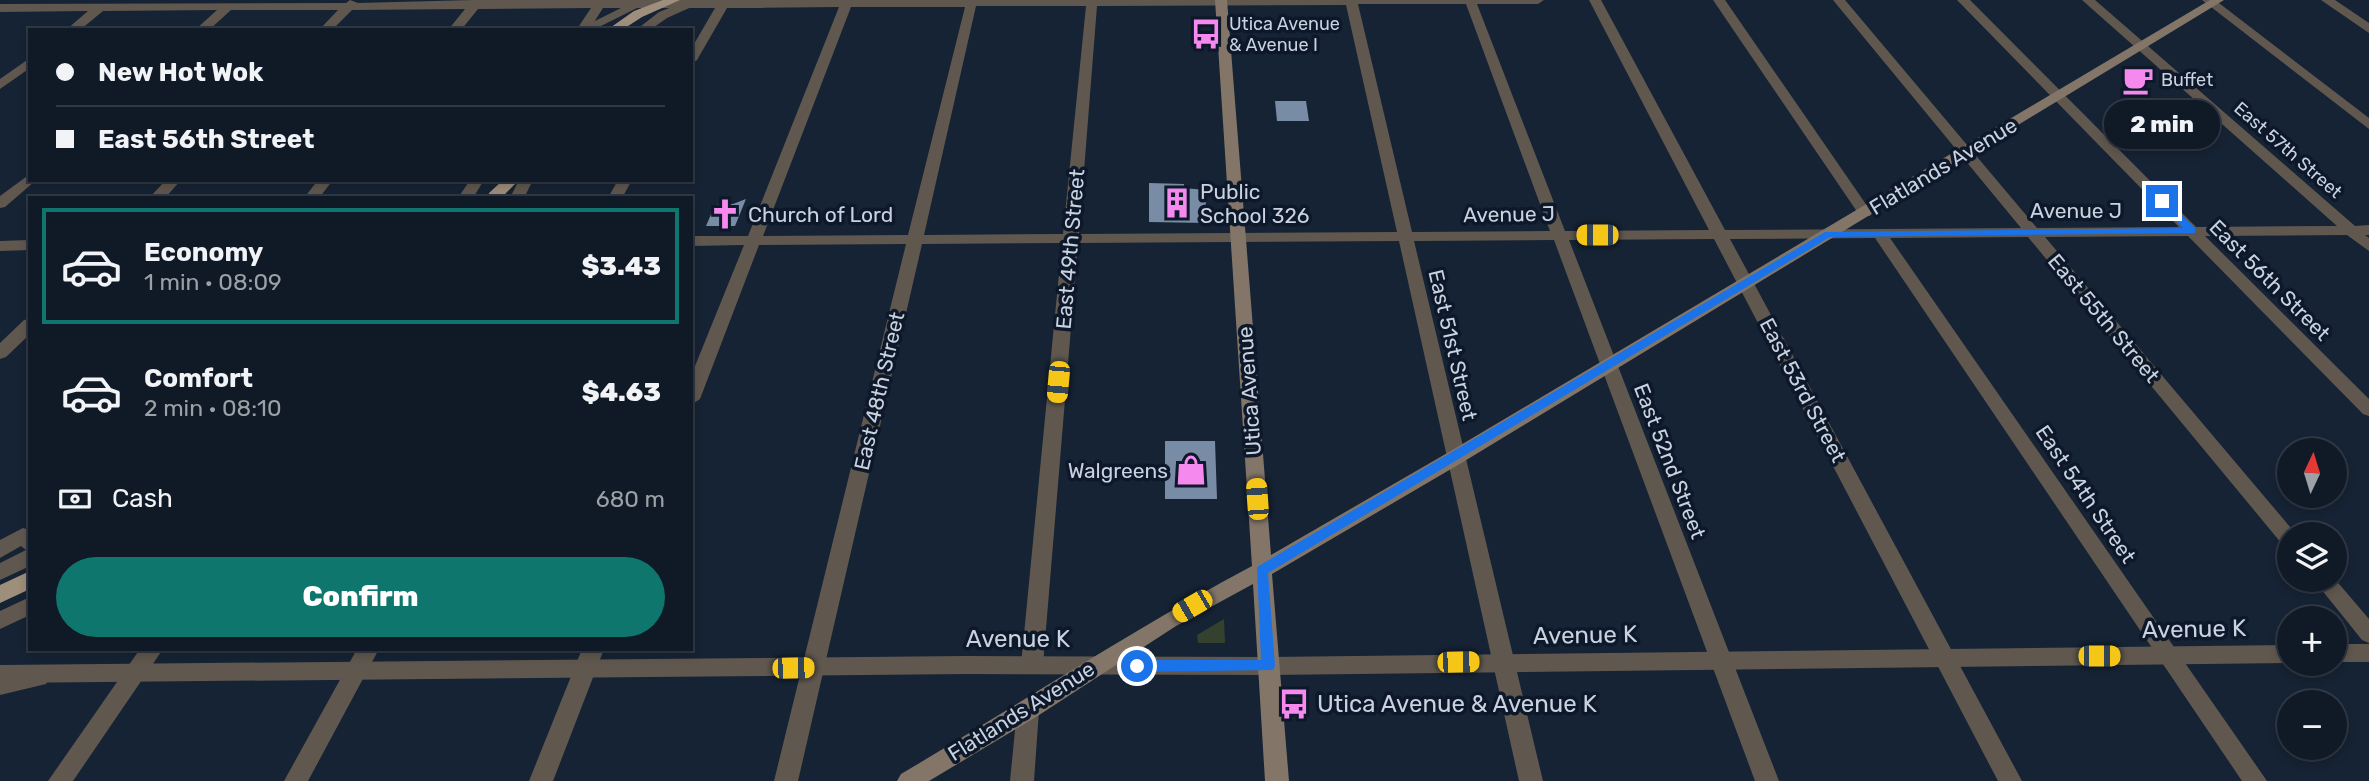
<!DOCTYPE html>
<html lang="en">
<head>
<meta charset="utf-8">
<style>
  body { margin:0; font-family:Rubik,sans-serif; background:#19232f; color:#f1f3f6; height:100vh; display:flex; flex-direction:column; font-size:26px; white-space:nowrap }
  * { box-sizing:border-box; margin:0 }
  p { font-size:23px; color:#9ca1a7 }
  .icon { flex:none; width:38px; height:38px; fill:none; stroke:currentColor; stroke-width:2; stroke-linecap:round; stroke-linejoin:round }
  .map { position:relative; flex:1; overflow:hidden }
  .sheet { position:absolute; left:28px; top:196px; width:665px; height:455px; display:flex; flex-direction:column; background:#101a27; border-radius:0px; box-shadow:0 4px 10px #0003,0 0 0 2px #303844 }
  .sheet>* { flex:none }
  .hud { position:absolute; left:28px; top:28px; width:665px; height:154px; border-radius:0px; box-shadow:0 4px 10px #0003,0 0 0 2px #303844; display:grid; align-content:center; height:154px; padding:0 28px; background:#101a27 }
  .needle { width:46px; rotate:4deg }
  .fabs { position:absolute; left:2277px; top:438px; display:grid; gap:14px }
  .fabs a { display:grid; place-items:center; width:70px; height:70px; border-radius:50%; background:#101a27; box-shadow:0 4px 10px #0003,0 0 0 2px #303844; font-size:35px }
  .end { position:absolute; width:32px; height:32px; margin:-16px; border:9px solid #1a73e8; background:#fff; box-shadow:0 0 0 4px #fff }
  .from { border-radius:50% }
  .bubble { position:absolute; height:49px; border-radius:24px; background:#101a27; box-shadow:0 4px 10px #0003,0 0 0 2px #303844; font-size:23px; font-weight:800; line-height:49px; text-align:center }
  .car { position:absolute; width:21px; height:42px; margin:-21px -10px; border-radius:9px; box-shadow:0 0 5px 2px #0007; background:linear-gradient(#f5c518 24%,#345 0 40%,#f5c518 0 76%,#345 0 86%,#f5c518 0) }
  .hud b { display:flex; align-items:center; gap:24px; height:66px; font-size:26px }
  .hud b+b { border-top:2px solid #303844 }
  .hud i { width:18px; height:18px; background:#f1f3f6 }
  ul { padding:12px 0 0; list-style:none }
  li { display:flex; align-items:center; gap:21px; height:116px; margin:0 14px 10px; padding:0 14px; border:4px solid transparent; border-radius:0px }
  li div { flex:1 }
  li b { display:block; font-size:26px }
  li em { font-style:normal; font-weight:800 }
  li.current { border-color:#0f766e }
  li>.icon { width:63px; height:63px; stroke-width:1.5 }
  .pay { display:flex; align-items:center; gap:18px; height:77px; padding:0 28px; font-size:26px }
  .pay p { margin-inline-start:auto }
  .button { display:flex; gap:14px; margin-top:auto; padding:14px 28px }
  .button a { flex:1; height:80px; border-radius:42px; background:#0f766e; color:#fff; font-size:28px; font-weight:800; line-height:80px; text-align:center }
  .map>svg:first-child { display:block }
</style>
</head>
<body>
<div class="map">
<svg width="2369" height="781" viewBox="0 0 2369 781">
  <rect width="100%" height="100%" fill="#162334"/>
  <path fill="#33412e" d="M1224,619L1225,643H1198L1197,635Z"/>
  <path fill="#798ca5" d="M1275,101H1306L1309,121H1277Z
    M1149,183L1184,184V188L1205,190L1207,223L1149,222Z
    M746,199L735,226H706L715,205L733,204Z
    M1165,441H1215L1217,499H1165Z"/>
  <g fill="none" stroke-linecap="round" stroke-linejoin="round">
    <path fill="#60584f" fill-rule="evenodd" d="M350,0L358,3L473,0H1544L1538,4H1477L1565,231L1709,230L1589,0H1601L1725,230L2021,228L1833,0H1845L2037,228L2179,227L1957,0H1970L2196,227L2337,226L2082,0H2095L2355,226L2369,225V235H2365L2369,238V251L2347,235L2205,236L2369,399V416L2363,414L2188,236L2045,237L2296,534H2289V547L2282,544L2028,237L1890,238L2267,781H2242L1875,238L1730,239L2022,781H1998L1714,239L1569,240L1779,781H1755L1554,240L1414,241L1543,781H1519L1399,241L1078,243L1043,665L1040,671L1032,674L1024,671L1021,665L1062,243L922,244L798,781H774L906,244L759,245L700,399L691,405V376L744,245L691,246V236H748L839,7L727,8L697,60L691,64V49L715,8H603L589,30L577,29L591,8L478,9L461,30H448L465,9L352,10L332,30H319L338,10H231L209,30H195L217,10L103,11L80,30H66L88,11L0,12V4L346,3ZM1358,4H1466L1550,231L1412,232ZM1346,5L1397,232L1079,234L1097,6ZM976,6H1086L1063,234L924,235ZM851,7H965L908,235L763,236Z
      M1713,0H1725L1872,213L1870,216H1860Z
      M2202,0H2215L2369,118V129Z
      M2321,0H2335L2369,23V33Z
      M30,58V68L0,89V79Z
      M30,174V180L35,181L5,207L0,208V196Z
      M166,180H181L165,198H149Z
      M318,180H333L319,198H304Z
      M618,180H632L622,198H608Z
      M30,240V250L0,251V241Z
      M30,319V334L6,357L0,359V343L24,320Z
      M2334,578L2369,619V643L2362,640L2313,579Z
      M140,649H163L73,781H48Z
      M357,649H379L308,781H284Z
      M582,649H604L553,781H529Z
      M38,669L46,672L49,678L46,684L0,695V677Z
      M1028,700L1036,703L1039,710L1034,781H1010L1017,710L1020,703Z"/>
    <path fill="#60584f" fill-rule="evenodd" d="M637,0H653L593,30H577Z
      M690,0H707L667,18L650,30H636L659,12Z
      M470,180H484L473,198H458Z
      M519,180H533L524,198H510Z
      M23,528L30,530V566L0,580V563L26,550L21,546L0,558V540Z
      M30,597V615L0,629V611Z
      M2334,644H2369V662H2334Z
      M2289,645V663L1268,675L966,674L0,683V665L966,656L1268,657Z"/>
    <path fill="#837669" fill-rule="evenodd" d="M1215,0H1227L1271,555L1449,452L2210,0H2224L1463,462L1272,574L1289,781H1265L1253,584L1176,626L1036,717L929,781H897L901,774C1018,705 1132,630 1252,566Z"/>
    <path fill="#9e8e7c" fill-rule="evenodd" d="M663,0H680L642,17L622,30H607L634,11Z
      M503,180H519L501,198H488L489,193Z
      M30,571V589L0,603V585Z"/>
  </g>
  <path fill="#1a73e8" d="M2159,199H2165L2195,228V233L1830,237L1268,573L1275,666L1273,670L1137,672L1130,666L1137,660H1261L1257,567L1825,232L2183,228L2159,203Z"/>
  <defs>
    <g id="bus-bare" transform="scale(2.415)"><path d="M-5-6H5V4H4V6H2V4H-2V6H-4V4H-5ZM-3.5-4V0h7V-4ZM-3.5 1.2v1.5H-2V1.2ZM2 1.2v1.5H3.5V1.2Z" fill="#f689ed" stroke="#0d192a" stroke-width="2.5" paint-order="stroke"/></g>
    <g id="cafe-bare" transform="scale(2.415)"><path d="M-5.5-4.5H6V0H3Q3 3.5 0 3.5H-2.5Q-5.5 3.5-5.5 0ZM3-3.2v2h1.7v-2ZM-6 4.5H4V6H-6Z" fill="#f689ed" stroke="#0d192a" stroke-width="2.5" paint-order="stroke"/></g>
    <g id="building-bare" transform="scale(2.415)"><path d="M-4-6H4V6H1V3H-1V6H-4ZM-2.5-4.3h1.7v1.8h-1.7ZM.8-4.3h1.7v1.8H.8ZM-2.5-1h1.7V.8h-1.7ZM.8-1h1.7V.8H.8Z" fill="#f689ed" stroke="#0d192a" stroke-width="2.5" paint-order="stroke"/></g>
    <g id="church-bare" transform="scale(2.415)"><path d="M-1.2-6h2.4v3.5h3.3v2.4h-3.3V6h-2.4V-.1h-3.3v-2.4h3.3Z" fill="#f689ed" stroke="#0d192a" stroke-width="2.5" paint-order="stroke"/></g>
    <g id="shop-bare" transform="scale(2.415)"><path d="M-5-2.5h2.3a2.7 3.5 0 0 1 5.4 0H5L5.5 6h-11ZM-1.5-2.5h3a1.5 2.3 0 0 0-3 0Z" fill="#f689ed" stroke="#0d192a" stroke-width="2.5" paint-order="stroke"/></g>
  </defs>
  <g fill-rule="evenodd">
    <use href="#bus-bare" x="1206" y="34"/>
    <use href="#cafe-bare" x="2138" y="80"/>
    <use href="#building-bare" x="1177" y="203"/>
    <use href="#church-bare" x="725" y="214"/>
    <use href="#shop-bare" x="1191" y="470"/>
    <use href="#bus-bare" x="1294" y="704"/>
  </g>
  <g text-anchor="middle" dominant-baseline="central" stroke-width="7" stroke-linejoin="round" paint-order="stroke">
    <g font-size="18" fill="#c9d2de" stroke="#0d192a" text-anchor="start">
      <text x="1229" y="24">Utica Avenue<tspan x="1229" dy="21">&amp; Avenue I</tspan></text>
      <text x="2161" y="80">Buffet</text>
    </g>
    <g font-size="18" fill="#c9d2de" stroke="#0d192a">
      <text transform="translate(2288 150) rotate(41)">East 57th Street</text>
    </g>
    <g font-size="21" fill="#c9d2de" stroke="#0d192a">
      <text transform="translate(1943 166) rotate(-31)">Flatlands Avenue</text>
      <text x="2076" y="210">Avenue J</text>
      <text transform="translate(1509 214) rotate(-1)">Avenue J</text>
      <text transform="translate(1070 249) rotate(-85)">East 49th Street</text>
      <text transform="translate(2270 280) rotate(45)">East 56th Street</text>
      <text transform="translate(2104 318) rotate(50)">East 55th Street</text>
      <text transform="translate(1453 345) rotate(77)">East 51st Street</text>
      <text transform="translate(1803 390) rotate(62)">East 53rd Street</text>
      <text transform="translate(879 391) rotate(-77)">East 48th Street</text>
      <text transform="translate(1249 391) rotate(-94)">Utica Avenue</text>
      <text transform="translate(1670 461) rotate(69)">East 52nd Street</text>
      <text transform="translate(2086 494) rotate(56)">East 54th Street</text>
      <text transform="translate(1021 711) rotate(-32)">Flatlands Avenue</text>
    </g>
    <g font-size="21" fill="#c9d2de" stroke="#0d192a" text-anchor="start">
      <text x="1200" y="191">Public<tspan x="1200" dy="24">School 326</tspan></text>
      <text x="748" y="214">Church of Lord</text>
      <text x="1168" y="470" text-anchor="end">Walgreens</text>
    </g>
    <g font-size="24" fill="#c9d2de" stroke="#0d192a">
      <text transform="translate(2194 629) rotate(-1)">Avenue K</text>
      <text transform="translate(1585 635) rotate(-1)">Avenue K</text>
      <text x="1018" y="639">Avenue K</text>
    </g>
    <g font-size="24" fill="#c9d2de" stroke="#0d192a" text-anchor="start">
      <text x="1317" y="704">Utica Avenue &amp; Avenue K</text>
    </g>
  </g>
</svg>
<div class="fabs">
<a><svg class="needle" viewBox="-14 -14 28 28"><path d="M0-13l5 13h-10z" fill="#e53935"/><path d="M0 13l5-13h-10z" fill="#9ca1a7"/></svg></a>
<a><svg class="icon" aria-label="layers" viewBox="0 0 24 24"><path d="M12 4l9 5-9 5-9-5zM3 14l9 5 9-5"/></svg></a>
<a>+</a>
<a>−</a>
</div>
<i class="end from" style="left:1137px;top:666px"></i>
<i class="end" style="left:2162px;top:201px"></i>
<div class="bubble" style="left:2104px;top:100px;width:116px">2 min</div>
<i class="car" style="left:1597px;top:235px;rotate:270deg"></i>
<i class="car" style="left:1058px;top:382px;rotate:185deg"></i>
<i class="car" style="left:1257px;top:499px;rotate:356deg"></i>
<i class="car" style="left:1192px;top:606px;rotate:240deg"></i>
<i class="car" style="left:2099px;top:656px;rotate:90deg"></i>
<i class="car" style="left:1458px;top:662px;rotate:89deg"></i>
<i class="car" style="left:793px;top:668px;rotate:89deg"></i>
<div class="hud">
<b><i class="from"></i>New Hot Wok</b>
<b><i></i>East 56th Street</b>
</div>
<section class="sheet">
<ul>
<li class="current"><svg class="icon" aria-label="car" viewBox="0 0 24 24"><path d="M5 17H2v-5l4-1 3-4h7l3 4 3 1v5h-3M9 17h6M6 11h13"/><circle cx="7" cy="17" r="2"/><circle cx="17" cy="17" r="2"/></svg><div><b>Economy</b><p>1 min · 08:09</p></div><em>$3.43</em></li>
<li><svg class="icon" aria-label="car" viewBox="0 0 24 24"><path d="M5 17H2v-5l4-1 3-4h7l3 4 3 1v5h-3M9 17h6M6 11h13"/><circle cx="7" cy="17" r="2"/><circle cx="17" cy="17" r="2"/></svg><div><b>Comfort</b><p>2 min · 08:10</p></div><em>$4.63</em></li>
</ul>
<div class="pay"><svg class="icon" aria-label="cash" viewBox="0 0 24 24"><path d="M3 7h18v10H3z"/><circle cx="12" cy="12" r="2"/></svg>Cash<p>680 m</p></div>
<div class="button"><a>Confirm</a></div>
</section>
</div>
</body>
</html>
